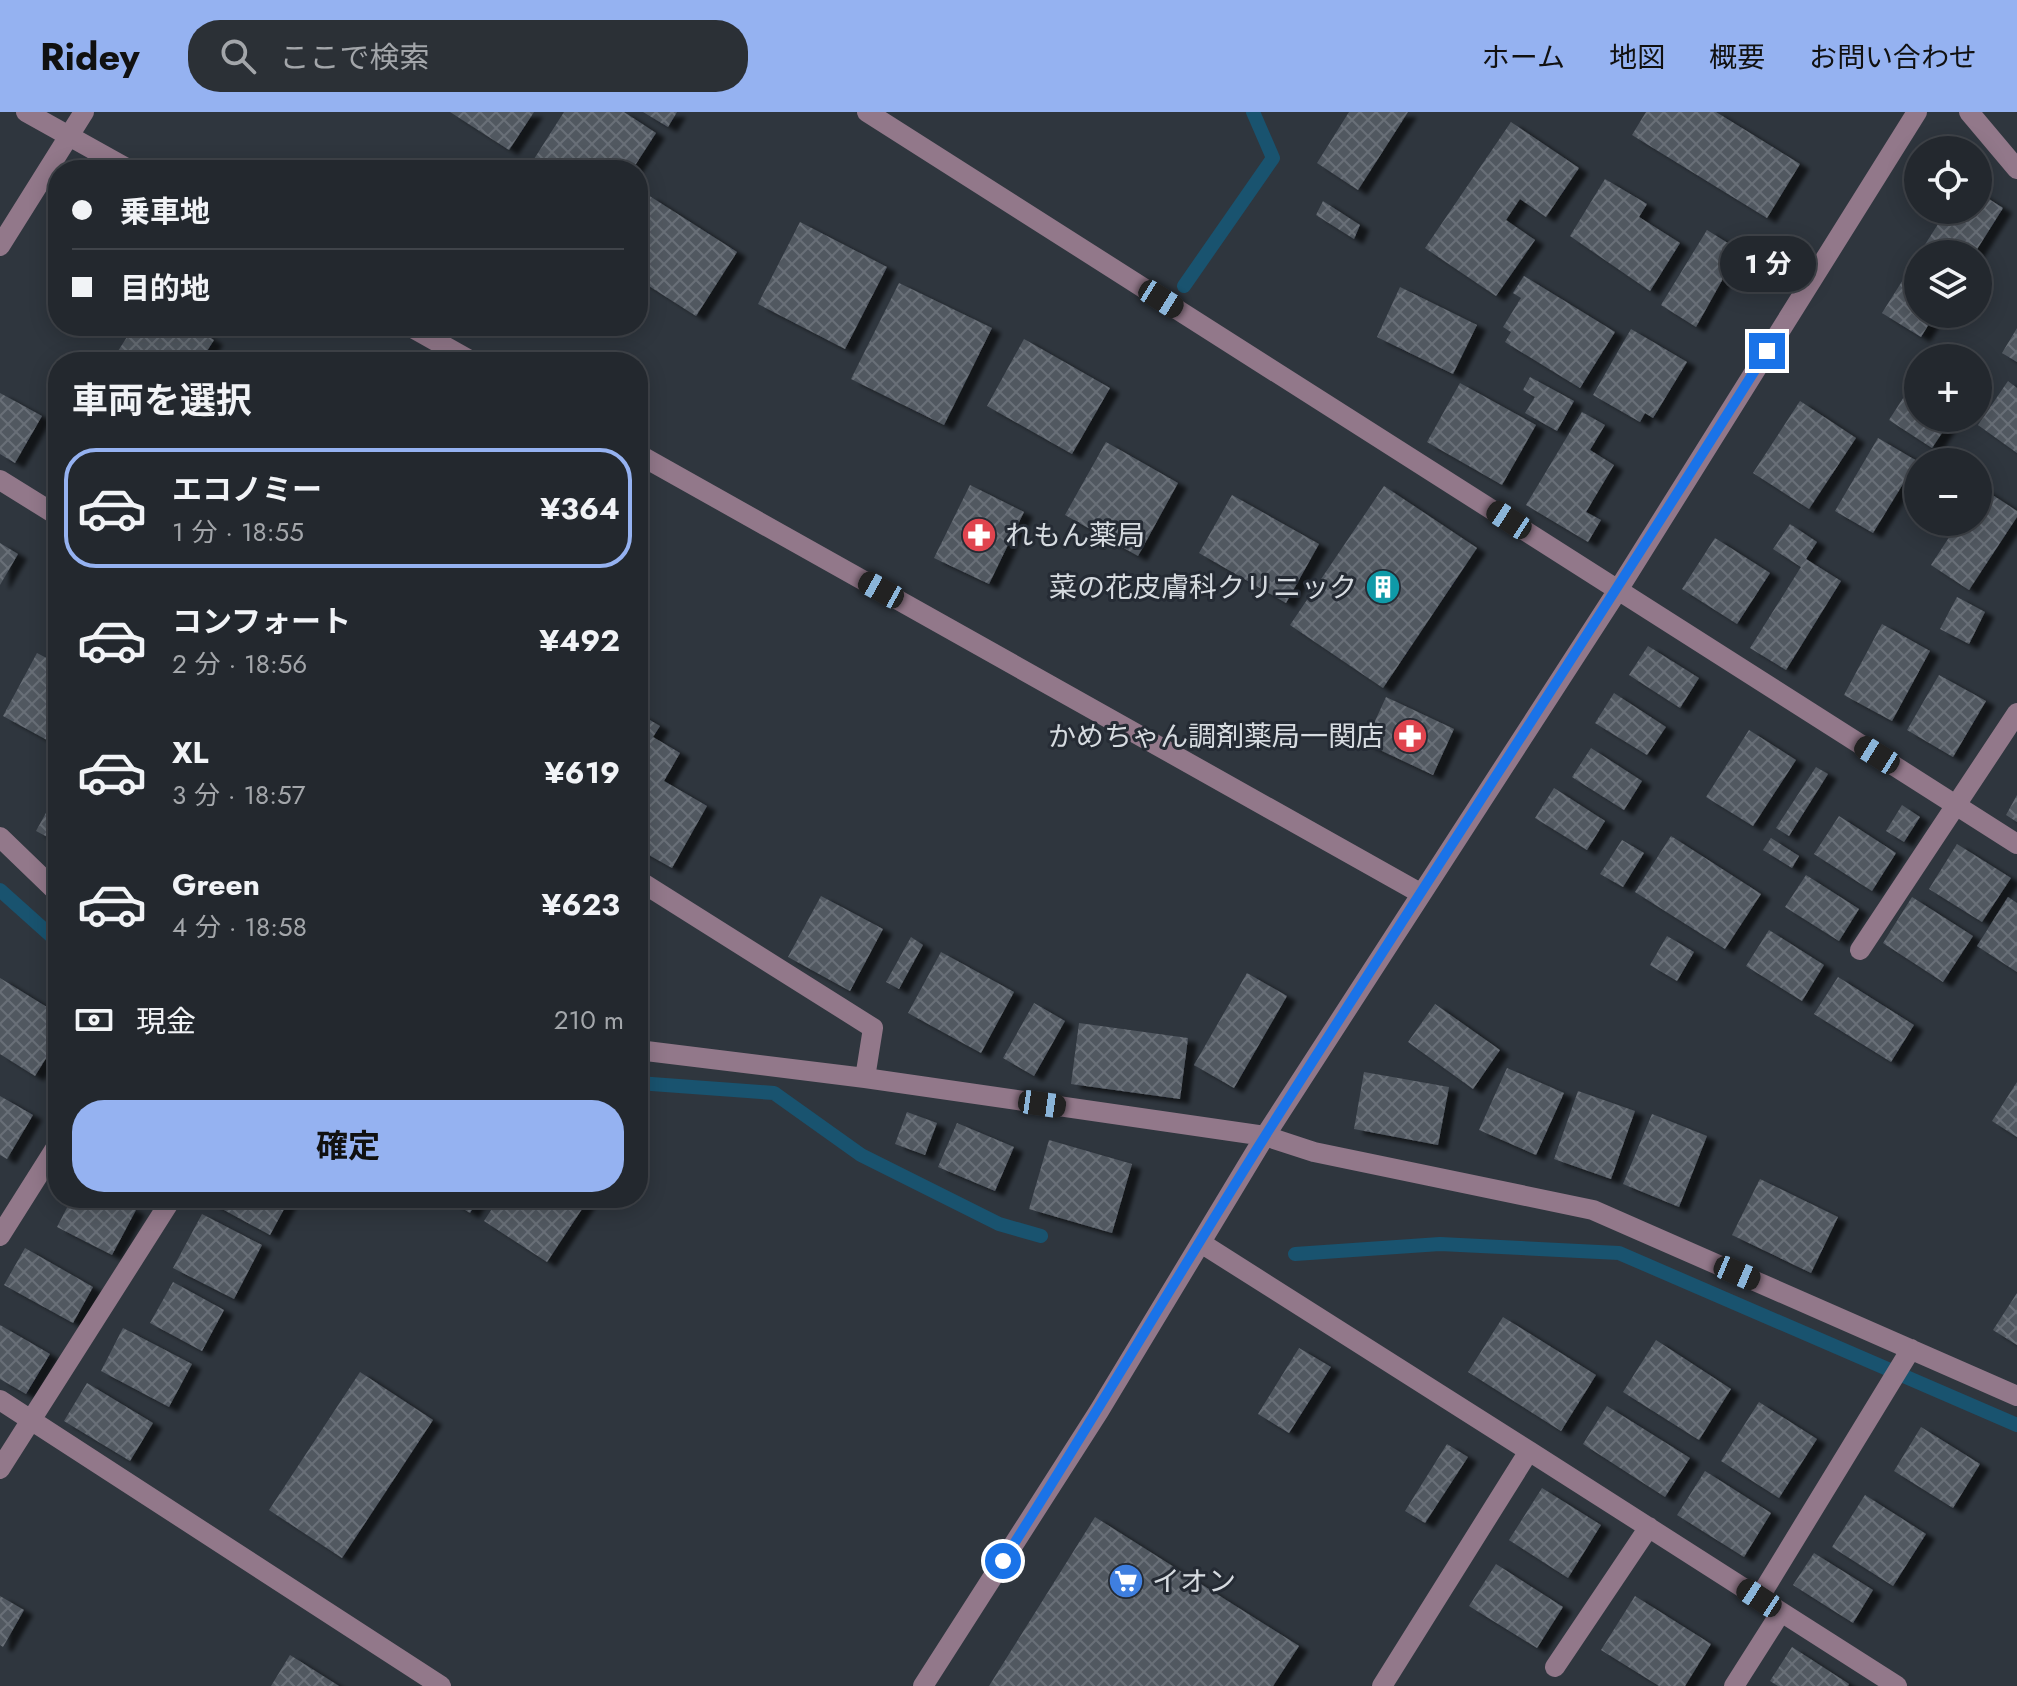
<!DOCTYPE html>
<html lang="ja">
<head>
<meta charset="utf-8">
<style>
  body { margin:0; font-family:Jost,"Noto Sans JP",sans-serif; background:#2b3036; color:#f1f3f6; height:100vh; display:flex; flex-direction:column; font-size:30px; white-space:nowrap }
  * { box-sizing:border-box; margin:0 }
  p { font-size:26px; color:#a3a6aa }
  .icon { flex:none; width:44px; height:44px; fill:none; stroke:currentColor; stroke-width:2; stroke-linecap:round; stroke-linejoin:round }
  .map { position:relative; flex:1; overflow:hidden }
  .side { position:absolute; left:48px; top:240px; width:600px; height:856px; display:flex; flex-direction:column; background:#23282e; border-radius:32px; box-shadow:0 4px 20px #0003,0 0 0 2px #40444a }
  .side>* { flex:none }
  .hud { position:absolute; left:48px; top:48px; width:600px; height:176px; border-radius:32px; box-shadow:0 4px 20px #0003,0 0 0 2px #40444a; display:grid; align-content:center; height:176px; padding:0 24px; background:#23282e }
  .tools { position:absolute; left:1904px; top:24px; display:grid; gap:16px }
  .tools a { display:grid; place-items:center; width:88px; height:88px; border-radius:50%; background:#23282e; box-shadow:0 4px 20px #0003,0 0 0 2px #40444a; font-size:40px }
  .end { position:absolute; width:36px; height:36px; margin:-18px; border:10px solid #1a73e8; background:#fff; box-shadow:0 0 0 4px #fff }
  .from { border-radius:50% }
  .bubble { position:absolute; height:56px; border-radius:28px; background:#23282e; box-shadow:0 4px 20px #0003,0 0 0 2px #40444a; font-size:26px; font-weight:700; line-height:56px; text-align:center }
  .car { position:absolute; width:24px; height:48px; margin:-24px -12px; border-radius:10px; box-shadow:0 0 6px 2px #0007; background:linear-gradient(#222 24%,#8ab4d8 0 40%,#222 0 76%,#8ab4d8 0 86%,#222 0) }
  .hud b { display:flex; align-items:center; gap:28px; height:76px; font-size:30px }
  .hud b+b { border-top:2px solid #40444a }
  .hud i { width:20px; height:20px; background:#f1f3f6 }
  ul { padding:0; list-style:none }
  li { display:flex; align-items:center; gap:24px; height:120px; margin:0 16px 12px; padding:0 8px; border:4px solid transparent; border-radius:32px }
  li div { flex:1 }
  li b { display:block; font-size:30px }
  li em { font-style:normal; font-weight:700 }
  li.selected { border-color:#95b2f1 }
  li>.icon { width:72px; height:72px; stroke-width:1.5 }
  h2 { padding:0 24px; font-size:36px; line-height:96px }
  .pay { display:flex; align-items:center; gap:20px; height:88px; padding:0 24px; font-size:30px }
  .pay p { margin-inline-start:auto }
  .button { display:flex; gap:16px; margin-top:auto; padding:16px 24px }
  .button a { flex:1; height:92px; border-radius:32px; background:#95b2f1; color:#111; font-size:32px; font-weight:700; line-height:92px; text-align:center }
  header { display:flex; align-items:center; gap:48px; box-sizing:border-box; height:112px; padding:0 40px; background:#95b2f1; color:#111 }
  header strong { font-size:38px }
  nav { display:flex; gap:44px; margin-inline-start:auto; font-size:28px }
  .search { width:560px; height:72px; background:#2b3036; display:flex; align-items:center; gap:20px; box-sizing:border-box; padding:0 28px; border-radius:32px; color:#a3a6aa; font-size:30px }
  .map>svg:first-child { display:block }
</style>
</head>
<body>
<header>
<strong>Ridey</strong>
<div class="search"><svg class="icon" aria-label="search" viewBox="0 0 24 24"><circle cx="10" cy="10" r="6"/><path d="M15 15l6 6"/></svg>ここで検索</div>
<nav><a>ホーム</a><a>地図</a><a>概要</a><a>お問い合わせ</a></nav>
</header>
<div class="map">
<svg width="2017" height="1574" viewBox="0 0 2017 1574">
  <defs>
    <pattern id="building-cross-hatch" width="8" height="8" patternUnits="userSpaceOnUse" patternTransform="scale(2)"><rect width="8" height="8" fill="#515861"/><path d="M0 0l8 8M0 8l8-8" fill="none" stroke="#696f77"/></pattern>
    <filter id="shadow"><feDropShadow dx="9" dy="5" stdDeviation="2" flood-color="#0009"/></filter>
  </defs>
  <rect width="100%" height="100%" fill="#2f363e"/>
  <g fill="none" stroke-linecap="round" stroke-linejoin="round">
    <path stroke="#19536f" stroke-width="14" d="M1184,174L1273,46L1253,0
      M0,778L58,830
      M638,971L774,981L861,1043L999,1112L1041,1124
      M1295,1142L1440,1132L1619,1141L2017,1313"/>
  </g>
  <path fill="url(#building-cross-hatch)" filter="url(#shadow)" d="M450,0H534L509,38Z
    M564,0H624L656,21L632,58H527Z
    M643,0H677L668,15Z
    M1349,0H1408L1358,78L1317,51Z
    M1646,0H1716L1800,52L1767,106L1632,23Z
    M1511,10L1579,56L1546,105L1520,87L1506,108L1535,128L1496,184L1425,136Z
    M1605,67L1647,92L1639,105L1680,131L1650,179L1570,124Z
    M1978,80L2003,96L1974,142H1919L1947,98H1978Z
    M648,83L737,140L696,204L638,167V98Z
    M1323,89L1360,113L1354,127L1316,103Z
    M800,110L887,155L845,237L758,192Z
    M1707,118L1739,138L1696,215L1661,193Z
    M1918,144V202H1935L1921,225L1882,201Z
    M1524,164L1615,220L1580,276L1505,230L1511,220L1503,215L1521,186L1513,181Z
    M899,171L992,216L944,313L851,267Z
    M1400,175L1477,213L1453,262L1377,225Z
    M134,214H191L214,228L200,250H111Z
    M2017,216V250L2002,241Z
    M1631,217L1687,250L1653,306L1645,301L1640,310L1593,283Z
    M1024,227L1110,276L1072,342L987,294Z
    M1918,263V306H1952L1932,336L1889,308Z
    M1530,265L1574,289L1557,319L1525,301L1535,285L1523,278Z
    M2008,269L2017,276V341L1978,313Z
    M1460,271L1536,313L1502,373L1427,330Z
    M0,281L42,304L15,351L0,342Z
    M1800,289L1856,326L1809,397L1753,361Z
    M1582,300L1605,313L1590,338L1614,353L1586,400L1601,408L1588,430L1526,393Z
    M1878,326L1917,349L1873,421L1835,399Z
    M1106,330L1178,371L1138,444L1065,403Z
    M970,373L1024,400L989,472L934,446Z
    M1384,374L1477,436L1383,576L1290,513Z
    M1982,376L2017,399V405L1969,478L1931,453L1959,410H1978V382Z
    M1232,383L1319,432L1286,491L1199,441Z
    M1790,412L1817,430L1806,447L1841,469L1786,558L1750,536L1801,455L1773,437Z
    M1715,426L1770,461L1737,512L1682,477Z
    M0,431L18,442L0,473Z
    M1957,485L1985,500L1969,532L1940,517Z
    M1882,512L1930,539L1892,609L1844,583Z
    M1648,534L1699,566L1680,596L1629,563Z
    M37,541L58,552V634L3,604Z
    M1939,563L1986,589L1953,645L1907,618Z
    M1614,581L1666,615L1647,643L1595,611Z
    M1386,585L1454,617L1433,663L1365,631Z
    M638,601L660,614L653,625L680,641L664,669L707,694L672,756L638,737Z
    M1749,618L1796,648L1753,714L1706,685Z
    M1591,636L1642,669L1624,698L1572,665Z
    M1816,655L1828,662L1789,724L1776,716Z
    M1554,676L1605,709L1587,738L1535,706Z
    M58,679V728L57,730L36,719Z
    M2017,683V710L2006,703Z
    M1902,693L1920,705L1904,730L1886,719Z
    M1839,704L1896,741L1872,779L1814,742Z
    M1671,724L1761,782L1725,837L1635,780Z
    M1771,726L1799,744L1792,756L1763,738Z
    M1622,728L1644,741L1623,775L1600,762Z
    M1957,732L2011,766L1982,810L1929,777Z
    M1806,763L1859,797L1839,829L1785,795Z
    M821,784L883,817L850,879L788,845Z
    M1912,785L1973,824L1943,870L1883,831Z
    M2008,785L2017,791V860L1977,834Z
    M1769,818L1824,853L1802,889L1746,854Z
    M1667,824L1694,840L1677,869L1650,853Z
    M911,825L923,833L899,877L886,870Z
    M941,840L1014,880L981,941L908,901Z
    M1247,861L1287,884L1234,976L1194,953Z
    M1838,865L1914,913L1891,950L1814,902Z
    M0,866L58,902V927L35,964L0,942Z
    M1034,891L1065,909L1034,964L1003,946Z
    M1435,892L1500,938L1473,977L1408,930Z
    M1079,911L1188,926L1180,987L1071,972Z
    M1507,956L1564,981L1536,1043L1479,1018Z
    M1364,960L1449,975L1438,1033L1354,1017Z
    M2017,970V1025L1992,1009Z
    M1578,979L1635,999L1611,1067L1554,1047Z
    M0,984L33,1003L7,1047L0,1043Z
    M907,1000L937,1011L925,1043L895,1032Z
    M1652,1002L1707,1024L1679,1095L1623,1072Z
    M957,1011L1014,1035L995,1079L938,1055Z
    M1049,1028L1132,1052L1112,1121L1029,1097Z
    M1760,1067L1838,1105L1811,1161L1732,1123Z
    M72,1086H113L136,1098L112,1143L57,1115Z
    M202,1086H290L270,1123Z
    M446,1086H479L470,1101Z
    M499,1086H586L588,1088L547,1150L484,1109Z
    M202,1102L262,1133L234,1187L173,1156Z
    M25,1136L93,1175L73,1211L4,1173Z
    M173,1170L224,1198L202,1239L150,1211Z
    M2017,1181V1233L1993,1218Z
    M1503,1205L1596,1263L1561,1319L1468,1260Z
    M0,1213L50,1242L26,1282L0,1267Z
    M123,1216L192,1252L169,1295L101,1259Z
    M1656,1228L1731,1277L1699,1328L1623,1280Z
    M1299,1236L1331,1255L1289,1321L1258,1302Z
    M360,1260L433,1308L342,1446L269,1398Z
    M87,1271L153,1311L130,1349L64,1309Z
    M1759,1290L1817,1327L1779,1386L1721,1349Z
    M1607,1294L1690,1346L1665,1385L1583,1332Z
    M1921,1315L1980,1352L1953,1396L1894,1359Z
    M1447,1332L1468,1345L1425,1411L1405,1399Z
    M1705,1359L1771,1401L1744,1445L1677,1403Z
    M1542,1376L1601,1413L1568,1466L1509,1428Z
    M1865,1383L1926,1422L1893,1474L1832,1435Z
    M1095,1405L1299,1534L1273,1574H989Z
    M1814,1441L1873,1478L1853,1511L1793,1473Z
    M1496,1452L1563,1495L1537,1536L1469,1494Z
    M0,1484L24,1498L3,1535L0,1533Z
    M1635,1484L1711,1532L1685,1574H1659L1601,1538Z
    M1792,1535L1849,1572L1848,1574H1778L1770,1569Z
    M290,1543L339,1574H271Z"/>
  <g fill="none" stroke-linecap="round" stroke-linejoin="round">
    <path stroke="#92788a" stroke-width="20" d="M26,0L130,58
      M867,0L2017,732
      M1969,0L2017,57
      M0,134L84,0
      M409,214L473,250
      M638,342L1420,781
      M0,368L58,404
      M0,725L58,781
      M638,768L873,916L865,966
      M1860,838L2017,601
      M638,938L865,966L1265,1024L1314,1040L1593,1098L2017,1284
      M0,1124L58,1032
      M1201,1131L1529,1339L1382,1574
      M0,1288L441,1574
      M1529,1339L1897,1574
      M0,1357L169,1091
      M1759,1486L1911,1237
      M1555,1555L1649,1415
      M923,1574L1099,1299L1265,1024L1618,478L1917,0
      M1734,1574L1781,1500"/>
  </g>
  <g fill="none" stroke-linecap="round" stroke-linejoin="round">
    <path stroke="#1a73e8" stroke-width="10" d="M1003,1449C1097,1302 1185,1150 1279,1002C1441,747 1607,495 1767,239"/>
  </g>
  <defs>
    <g id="pharmacy-disc" transform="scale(1.8)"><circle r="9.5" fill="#e0444e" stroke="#252b34"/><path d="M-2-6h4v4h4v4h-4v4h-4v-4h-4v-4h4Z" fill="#fff"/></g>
    <g id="building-disc" transform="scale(1.8)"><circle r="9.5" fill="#0f9aa8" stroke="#252b34"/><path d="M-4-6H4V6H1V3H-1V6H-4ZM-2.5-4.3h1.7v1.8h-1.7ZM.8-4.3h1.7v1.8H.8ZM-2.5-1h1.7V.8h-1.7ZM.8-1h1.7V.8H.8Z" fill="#fff"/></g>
    <g id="supermarket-disc" transform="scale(1.8)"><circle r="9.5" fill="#3f7fe0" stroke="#252b34"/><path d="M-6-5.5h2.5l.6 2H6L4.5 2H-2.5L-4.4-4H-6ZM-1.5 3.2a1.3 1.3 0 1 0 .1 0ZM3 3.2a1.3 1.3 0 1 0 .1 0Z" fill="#fff"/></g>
  </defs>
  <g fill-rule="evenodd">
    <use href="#pharmacy-disc" x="979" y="423"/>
    <use href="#building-disc" x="1383" y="475"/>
    <use href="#pharmacy-disc" x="1410" y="624"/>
    <use href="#supermarket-disc" x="1126" y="1469"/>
  </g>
  <g text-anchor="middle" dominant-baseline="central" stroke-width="6" stroke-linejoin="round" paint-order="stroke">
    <g font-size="28" fill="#d6dbe0" stroke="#252b34" text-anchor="start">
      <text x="1005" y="423">れもん薬局</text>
      <text x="1357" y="475" text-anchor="end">菜の花皮膚科クリニック</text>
      <text x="1384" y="624" text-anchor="end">かめちゃん調剤薬局一関店</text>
      <text x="1152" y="1469">イオン</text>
    </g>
  </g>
</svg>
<div class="tools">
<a><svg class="icon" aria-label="locate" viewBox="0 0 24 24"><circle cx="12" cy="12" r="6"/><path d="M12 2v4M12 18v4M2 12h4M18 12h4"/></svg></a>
<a><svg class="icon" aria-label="layers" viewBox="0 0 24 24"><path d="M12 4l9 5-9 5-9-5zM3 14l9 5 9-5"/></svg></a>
<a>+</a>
<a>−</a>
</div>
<i class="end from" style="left:1003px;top:1449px"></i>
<i class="end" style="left:1767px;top:239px"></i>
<div class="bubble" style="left:1720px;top:124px;width:96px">1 分</div>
<i class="car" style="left:1161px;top:187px;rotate:122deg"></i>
<i class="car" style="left:1509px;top:408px;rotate:303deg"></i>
<i class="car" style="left:881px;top:478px;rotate:299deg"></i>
<i class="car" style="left:1877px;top:643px;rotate:302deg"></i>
<i class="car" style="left:1042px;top:992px;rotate:98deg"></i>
<i class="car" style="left:1737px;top:1161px;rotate:113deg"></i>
<i class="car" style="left:1759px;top:1486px;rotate:303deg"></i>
<div class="hud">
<b><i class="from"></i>乗車地</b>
<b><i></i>目的地</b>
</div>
<section class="side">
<h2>車両を選択</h2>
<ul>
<li class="selected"><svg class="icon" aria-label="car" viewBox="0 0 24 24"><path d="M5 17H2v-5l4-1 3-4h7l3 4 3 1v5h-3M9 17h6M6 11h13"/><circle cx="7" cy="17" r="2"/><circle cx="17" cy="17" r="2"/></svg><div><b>エコノミー</b><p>1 分 · 18:55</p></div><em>¥364</em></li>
<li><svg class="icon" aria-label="car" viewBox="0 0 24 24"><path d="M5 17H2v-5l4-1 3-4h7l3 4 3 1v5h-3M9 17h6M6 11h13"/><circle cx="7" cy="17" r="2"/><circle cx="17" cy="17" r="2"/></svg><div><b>コンフォート</b><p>2 分 · 18:56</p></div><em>¥492</em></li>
<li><svg class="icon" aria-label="car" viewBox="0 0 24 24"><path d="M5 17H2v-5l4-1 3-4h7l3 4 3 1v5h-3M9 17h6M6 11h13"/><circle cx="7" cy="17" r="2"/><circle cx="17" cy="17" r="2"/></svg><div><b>XL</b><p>3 分 · 18:57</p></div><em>¥619</em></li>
<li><svg class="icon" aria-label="car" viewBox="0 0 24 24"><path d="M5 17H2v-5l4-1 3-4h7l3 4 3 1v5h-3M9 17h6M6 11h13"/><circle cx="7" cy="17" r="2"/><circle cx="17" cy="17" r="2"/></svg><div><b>Green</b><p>4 分 · 18:58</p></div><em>¥623</em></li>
</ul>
<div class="pay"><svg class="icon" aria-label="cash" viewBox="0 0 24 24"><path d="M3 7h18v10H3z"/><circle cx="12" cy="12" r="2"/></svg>現金<p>210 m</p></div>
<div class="button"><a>確定</a></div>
</section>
</div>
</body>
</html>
